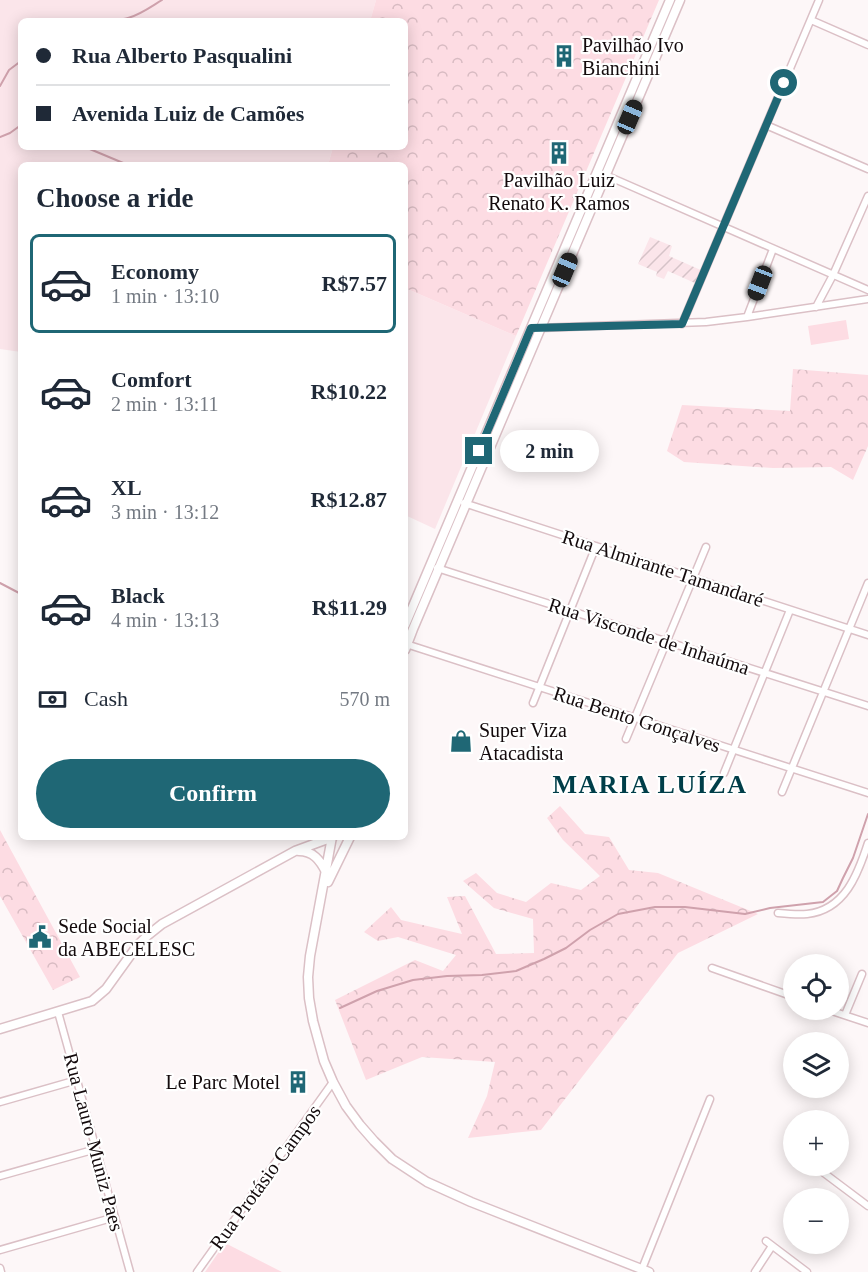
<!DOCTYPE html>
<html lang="en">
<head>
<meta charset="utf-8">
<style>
  body { margin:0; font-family:Georgia,serif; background:#f6f6f7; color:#1f2937; height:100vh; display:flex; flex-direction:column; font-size:22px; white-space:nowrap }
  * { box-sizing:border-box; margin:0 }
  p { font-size:20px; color:#747a83 }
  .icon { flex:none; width:33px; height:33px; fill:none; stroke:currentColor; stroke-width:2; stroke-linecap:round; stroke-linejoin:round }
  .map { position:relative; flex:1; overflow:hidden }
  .drawer { position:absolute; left:18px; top:162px; width:390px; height:678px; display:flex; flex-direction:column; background:#fff; border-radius:9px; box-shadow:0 3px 15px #0003 }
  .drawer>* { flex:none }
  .banner { position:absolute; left:18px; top:18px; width:390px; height:132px; border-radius:9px; box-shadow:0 3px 15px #0003; display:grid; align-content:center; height:132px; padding:0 18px; background:#fff }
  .controls { position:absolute; left:783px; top:954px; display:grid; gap:12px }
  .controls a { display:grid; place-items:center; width:66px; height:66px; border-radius:50%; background:#fff; box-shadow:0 3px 15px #0003; font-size:30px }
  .end { position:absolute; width:27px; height:27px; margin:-14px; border:8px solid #1f6775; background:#fff; box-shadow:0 0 0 3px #fff }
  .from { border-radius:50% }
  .bubble { position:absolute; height:42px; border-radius:21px; background:#fff; box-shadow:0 3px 15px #0003; font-size:20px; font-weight:700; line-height:42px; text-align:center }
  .car { position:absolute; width:18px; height:36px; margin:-18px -9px; border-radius:8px; box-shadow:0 0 4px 2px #0007; background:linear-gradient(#222 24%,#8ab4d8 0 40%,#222 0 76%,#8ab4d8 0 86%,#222 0) }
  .banner b { display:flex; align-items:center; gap:21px; height:57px; font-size:22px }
  .banner b+b { border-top:2px solid #e0e1e3 }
  .banner i { width:15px; height:15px; background:#1f2937 }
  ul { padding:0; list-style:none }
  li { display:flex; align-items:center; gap:18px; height:99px; margin:0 12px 9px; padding:0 6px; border:3px solid transparent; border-radius:9px }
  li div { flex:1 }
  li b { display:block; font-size:22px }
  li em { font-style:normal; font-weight:700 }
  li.on { border-color:#1f6775 }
  li>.icon { width:54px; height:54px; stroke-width:1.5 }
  h2 { padding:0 18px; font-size:27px; line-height:72px }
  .pay { display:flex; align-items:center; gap:15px; height:66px; padding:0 18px; font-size:22px }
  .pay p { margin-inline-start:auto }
  .button { display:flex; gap:12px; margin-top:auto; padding:12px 18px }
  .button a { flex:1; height:69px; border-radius:36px; background:#1f6775; color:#fff; font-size:24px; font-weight:700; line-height:69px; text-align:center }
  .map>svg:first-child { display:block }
</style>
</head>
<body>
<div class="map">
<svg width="868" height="1272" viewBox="0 0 868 1272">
  <defs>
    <pattern id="industrial-furrows" width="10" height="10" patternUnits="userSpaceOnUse" patternTransform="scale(1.5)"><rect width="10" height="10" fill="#fbe5ea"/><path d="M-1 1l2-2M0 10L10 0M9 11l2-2" fill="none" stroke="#d6c3c8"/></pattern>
    <pattern id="forest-crowns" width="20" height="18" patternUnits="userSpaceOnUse" patternTransform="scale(1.5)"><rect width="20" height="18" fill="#fddce3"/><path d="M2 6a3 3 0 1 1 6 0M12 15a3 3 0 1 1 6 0" fill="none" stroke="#d8bbc2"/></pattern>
  </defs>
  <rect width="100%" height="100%" fill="#fdf7f8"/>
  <path fill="#fbe5ea" d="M0,0H376L370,21H21V147H333L328,165H21V352L0,349Z
    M405,288L516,336L435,529L405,515Z"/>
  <path fill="url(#industrial-furrows)" d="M650,237L672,246L669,256L703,271L697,284L668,271L664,279L656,276L657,272L638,264Z"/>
  <path fill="#fddce3" d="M846,320L849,339L811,345L808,326Z
    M225,1243L282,1272H205Z"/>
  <path fill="url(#forest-crowns)" d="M376,0H659L516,336L405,288V165H328L333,147H405V21H370Z
    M793,369L868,375V446L853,480L831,467L773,468L684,462L667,451L682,405L790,411Z
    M560,806L585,834L609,837L629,870L658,873L758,914L678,953L541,1130L468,1138L487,1096L495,1062L422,1057L366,1080L335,1000L415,960L443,971L456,955L398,937L378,941L364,932L391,907L401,920L462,934L447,897L465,896L496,954L534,953L533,919L494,908L463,881L476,873L497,893L526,902L551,883L581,890L600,876L563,840L547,818Z
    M0,830L80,977L53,990L0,896Z"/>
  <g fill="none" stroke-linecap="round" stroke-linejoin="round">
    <path stroke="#cfa1ac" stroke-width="2" d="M99,21C109,19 119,21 128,18C140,15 152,6 162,0
      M0,86L9,70L21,61
      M0,137L10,133L21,125
      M85,147L128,165
      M0,583L21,594
      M340,1008L377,991L413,980L447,976L482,975L516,971L544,959L566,948L590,930L618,914L655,907H685L745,914L770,908L823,902L837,891L843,878L853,858L868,814"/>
    <g stroke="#dbc0c6" stroke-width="9">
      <path id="minor" d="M811,20L868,45
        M766,125L868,169
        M603,174L868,290
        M816,307L833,275L868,196
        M747,317L773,249
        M682,324L819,0
        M538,328L706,322L747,317L868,299
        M464,503L868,635
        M437,568L868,706
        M406,644L868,793
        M533,703L596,546
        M626,739L706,547
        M724,773L790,610
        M782,792L868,583
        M778,913C788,914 798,915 807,914C845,910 858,874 868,843
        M712,968L794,997
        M829,1010L868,1023
        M58,1012L130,1272
        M845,1015L862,974
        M0,1102L77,1080
        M820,1170L868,1206
        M0,1176L96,1149
        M766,1241L807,1272
        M0,1250L115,1217
        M0,1268L1,1272
        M642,1269L710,1099
        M197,1272L333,1082
        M755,1272L772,1246"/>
    </g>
    <g stroke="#dbc0c6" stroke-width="11">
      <path id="major" d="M405,625L670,0
        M405,650L413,629L680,0
        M332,837L310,956L308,977L309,998L313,1021L324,1061L333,1082L346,1106L360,1125L374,1141L392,1159L427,1182L471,1202L649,1272
        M299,851C313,851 320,860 326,872
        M328,882L350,837
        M0,1029L92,1001L106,989L137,946L147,936L162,924L295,851L333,837"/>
    </g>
    <use href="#minor" stroke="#fff" stroke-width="6"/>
    <use href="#major" stroke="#fff" stroke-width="8"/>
  </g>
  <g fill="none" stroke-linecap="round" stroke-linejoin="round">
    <path stroke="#1f6775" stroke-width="8" d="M479,451L531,328L682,324L784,83"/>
  </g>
  <defs>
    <g id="building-bare" transform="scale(1.8)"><path d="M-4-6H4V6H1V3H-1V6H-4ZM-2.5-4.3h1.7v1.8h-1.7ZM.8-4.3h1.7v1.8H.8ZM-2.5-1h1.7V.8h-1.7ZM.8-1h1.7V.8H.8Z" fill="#1f6775" stroke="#fff" stroke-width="2.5" paint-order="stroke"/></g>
    <g id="shop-bare" transform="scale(1.8)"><path d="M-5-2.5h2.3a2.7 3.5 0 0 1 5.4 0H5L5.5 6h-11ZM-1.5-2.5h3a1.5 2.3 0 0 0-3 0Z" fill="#1f6775" stroke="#fff" stroke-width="2.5" paint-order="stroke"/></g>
    <g id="civic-bare" transform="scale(1.8)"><path d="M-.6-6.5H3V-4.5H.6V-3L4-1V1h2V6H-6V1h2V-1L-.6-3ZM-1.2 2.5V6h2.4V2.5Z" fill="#1f6775" stroke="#fff" stroke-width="2.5" paint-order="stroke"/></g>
  </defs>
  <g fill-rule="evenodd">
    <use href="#building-bare" x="564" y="56"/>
    <use href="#building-bare" x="559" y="153"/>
    <use href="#shop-bare" x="461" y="741"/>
    <use href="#civic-bare" x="40" y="937"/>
    <use href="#building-bare" x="298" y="1082"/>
  </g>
  <g text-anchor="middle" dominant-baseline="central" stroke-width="4.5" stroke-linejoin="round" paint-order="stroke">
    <g font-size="20" fill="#130a0c" stroke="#fff" text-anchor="start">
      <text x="582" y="45">Pavilhão Ivo<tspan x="582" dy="23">Bianchini</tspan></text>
      <text x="559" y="180" text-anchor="middle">Pavilhão Luiz<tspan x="559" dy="23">Renato K. Ramos</tspan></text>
      <text x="479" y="730">Super Viza<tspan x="479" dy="23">Atacadista</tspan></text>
      <text x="58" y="926">Sede Social<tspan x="58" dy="23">da ABECELESC</tspan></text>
      <text x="280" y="1082" text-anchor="end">Le Parc Motel</text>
    </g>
    <g font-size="20" fill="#130a0c" stroke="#fff">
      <text transform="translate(663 568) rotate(18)">Rua Almirante Tamandaré</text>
      <text transform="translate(649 636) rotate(18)">Rua Visconde de Inhaúma</text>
      <text transform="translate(637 719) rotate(18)">Rua Bento Gonçalves</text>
      <text transform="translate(94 1142) rotate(75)">Rua Lauro Muniz Paes</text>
      <text transform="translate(265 1177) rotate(-54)">Rua Protásio Campos</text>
    </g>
    <g font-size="26" font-weight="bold" letter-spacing="1.5" fill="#003e49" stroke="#fff">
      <text x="650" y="784">MARIA LUÍZA</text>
    </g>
  </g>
</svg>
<div class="controls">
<a><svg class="icon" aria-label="locate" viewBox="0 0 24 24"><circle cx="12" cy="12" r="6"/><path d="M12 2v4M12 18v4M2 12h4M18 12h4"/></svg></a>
<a><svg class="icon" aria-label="layers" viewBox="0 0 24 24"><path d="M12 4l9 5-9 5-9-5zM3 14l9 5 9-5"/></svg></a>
<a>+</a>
<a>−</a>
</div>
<i class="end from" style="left:784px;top:83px"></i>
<i class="end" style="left:479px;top:451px"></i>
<div class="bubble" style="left:500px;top:430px;width:99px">2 min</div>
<i class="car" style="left:630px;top:117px;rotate:23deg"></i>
<i class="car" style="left:565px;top:270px;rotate:23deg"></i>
<i class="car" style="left:760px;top:283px;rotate:201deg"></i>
<div class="banner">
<b><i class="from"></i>Rua Alberto Pasqualini</b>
<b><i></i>Avenida Luiz de Camões</b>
</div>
<section class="drawer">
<h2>Choose a ride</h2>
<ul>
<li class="on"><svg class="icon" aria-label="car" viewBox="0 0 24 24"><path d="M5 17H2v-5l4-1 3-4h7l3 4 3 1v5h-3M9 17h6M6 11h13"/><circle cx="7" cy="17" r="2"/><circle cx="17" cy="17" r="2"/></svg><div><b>Economy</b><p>1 min · 13:10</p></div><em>R$7.57</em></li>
<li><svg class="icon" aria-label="car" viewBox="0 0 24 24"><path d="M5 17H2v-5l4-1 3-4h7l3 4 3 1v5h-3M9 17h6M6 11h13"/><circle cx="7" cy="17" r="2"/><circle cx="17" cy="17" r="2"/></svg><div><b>Comfort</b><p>2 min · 13:11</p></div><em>R$10.22</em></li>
<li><svg class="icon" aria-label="car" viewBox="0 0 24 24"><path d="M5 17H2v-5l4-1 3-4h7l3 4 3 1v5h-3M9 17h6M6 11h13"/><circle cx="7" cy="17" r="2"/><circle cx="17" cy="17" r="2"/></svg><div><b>XL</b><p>3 min · 13:12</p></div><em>R$12.87</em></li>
<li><svg class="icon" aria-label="car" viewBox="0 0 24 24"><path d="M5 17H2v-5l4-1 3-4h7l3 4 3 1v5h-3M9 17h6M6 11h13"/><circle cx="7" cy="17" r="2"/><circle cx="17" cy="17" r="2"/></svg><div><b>Black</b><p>4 min · 13:13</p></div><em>R$11.29</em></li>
</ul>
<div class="pay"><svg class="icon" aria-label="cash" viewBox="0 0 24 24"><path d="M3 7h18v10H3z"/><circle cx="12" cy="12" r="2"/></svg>Cash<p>570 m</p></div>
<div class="button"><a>Confirm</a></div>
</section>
</div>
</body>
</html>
